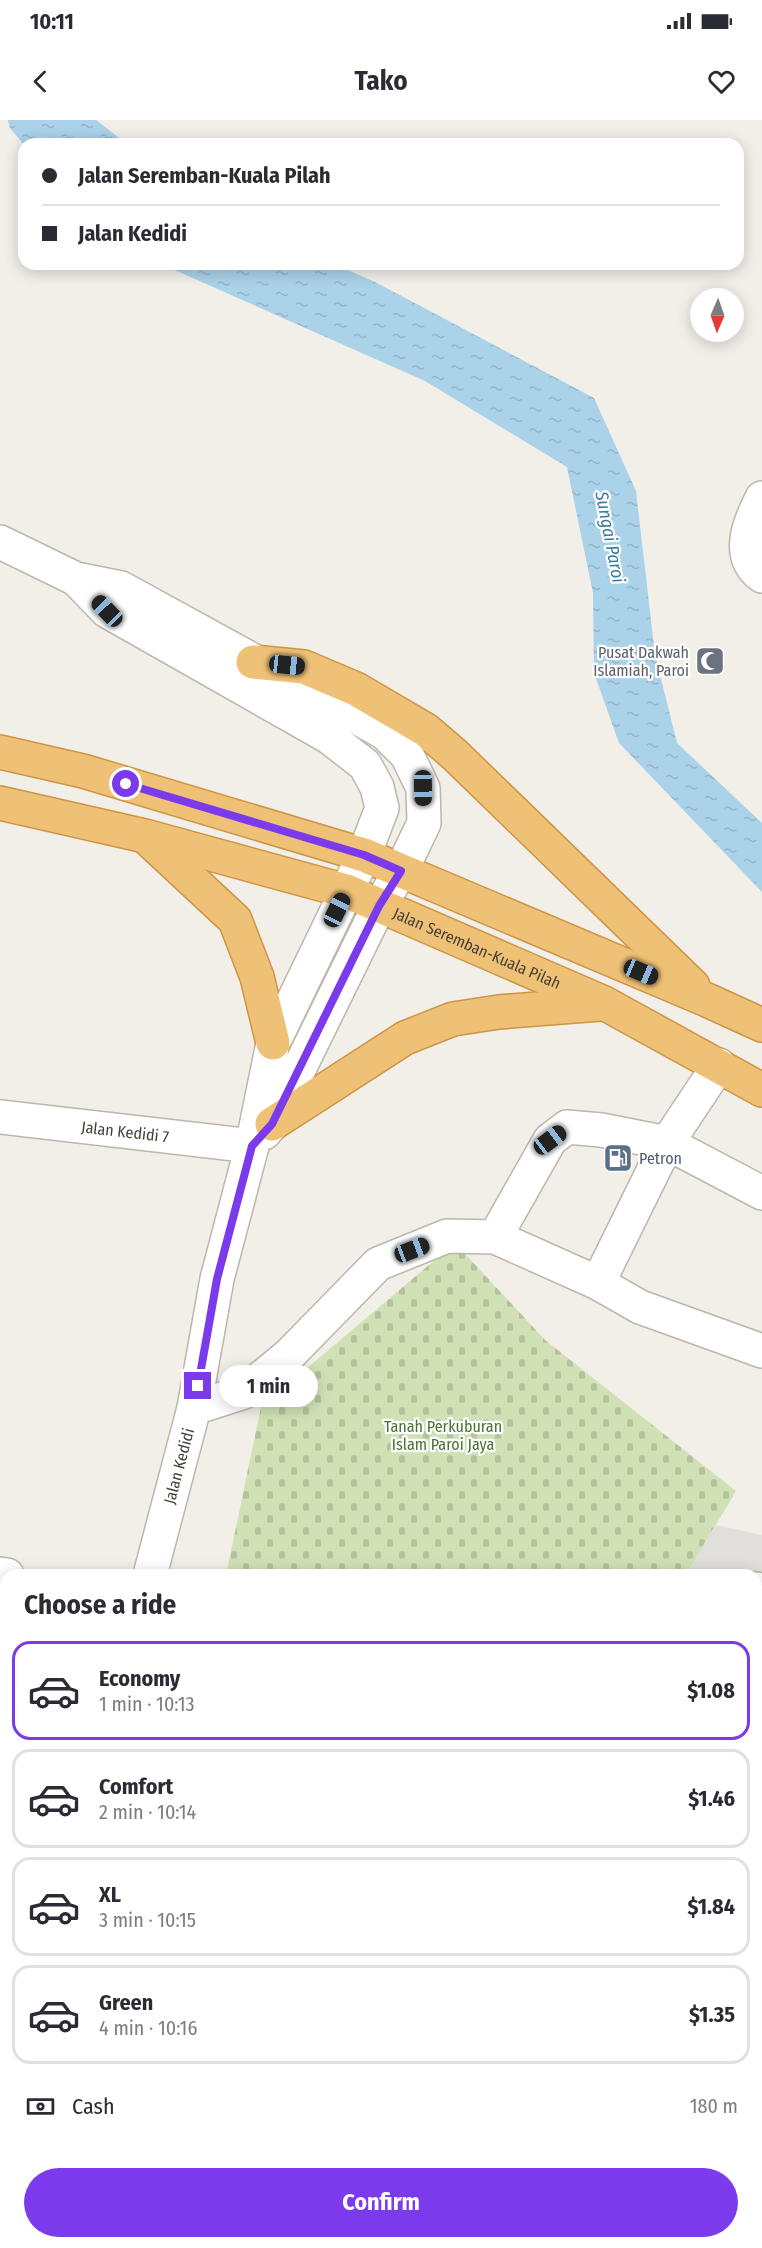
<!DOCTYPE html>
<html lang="en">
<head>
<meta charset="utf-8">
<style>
  body { margin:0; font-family:"Fira Sans Condensed",sans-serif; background:#f7f7f7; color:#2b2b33; height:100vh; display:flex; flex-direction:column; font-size:22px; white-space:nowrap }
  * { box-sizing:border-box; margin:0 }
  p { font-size:20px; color:#7c7c81 }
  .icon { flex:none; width:33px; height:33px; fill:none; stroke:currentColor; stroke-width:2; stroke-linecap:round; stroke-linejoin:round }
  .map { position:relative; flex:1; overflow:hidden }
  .sheet { position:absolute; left:0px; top:1449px; width:762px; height:680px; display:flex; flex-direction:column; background:#fff; border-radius:18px 18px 0 0; box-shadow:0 3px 15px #0003 }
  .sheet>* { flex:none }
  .guide { position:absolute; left:18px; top:18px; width:726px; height:132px; border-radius:18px; box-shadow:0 3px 15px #0003; display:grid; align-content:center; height:132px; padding:0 24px; background:#fff }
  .needle { width:39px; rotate:182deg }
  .fabs { position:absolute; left:690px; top:168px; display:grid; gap:12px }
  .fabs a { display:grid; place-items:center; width:54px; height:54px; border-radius:50%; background:#fff; box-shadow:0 3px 15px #0003; font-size:30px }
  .end { position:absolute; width:27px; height:27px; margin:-14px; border:8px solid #7c3aed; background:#fff; box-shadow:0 0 0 3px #fff }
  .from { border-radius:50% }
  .bubble { position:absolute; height:42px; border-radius:21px; background:#fff; box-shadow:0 3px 15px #0003; font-size:20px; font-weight:700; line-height:42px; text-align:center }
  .car { position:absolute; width:18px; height:36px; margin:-18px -9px; border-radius:8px; box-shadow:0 0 4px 2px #0007; background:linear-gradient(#222 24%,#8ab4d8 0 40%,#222 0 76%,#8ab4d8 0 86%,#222 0) }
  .guide b { display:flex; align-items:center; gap:21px; height:57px; font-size:22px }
  .guide b+b { border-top:2px solid #e1e1e2 }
  .guide i { width:15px; height:15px; background:#2b2b33 }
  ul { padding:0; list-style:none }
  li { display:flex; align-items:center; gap:18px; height:99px; margin:0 12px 9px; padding:0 12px; border:3px solid #e1e1e2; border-radius:18px }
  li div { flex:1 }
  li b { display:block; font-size:22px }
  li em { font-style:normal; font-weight:700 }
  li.selected { border-color:#7c3aed }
  li>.icon { width:54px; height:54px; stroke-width:1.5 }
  h2 { padding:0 24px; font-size:27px; line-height:72px }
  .pay { display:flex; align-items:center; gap:15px; height:66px; padding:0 24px; font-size:22px }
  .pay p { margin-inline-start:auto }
  .button { display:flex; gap:12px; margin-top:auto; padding:12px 24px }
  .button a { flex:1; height:69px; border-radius:36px; background:#7c3aed; color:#fff; font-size:24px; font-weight:700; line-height:69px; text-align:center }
  .status { display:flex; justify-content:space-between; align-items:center; height:42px; padding:0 30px; background:#fff; direction:ltr }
  .status svg { height:16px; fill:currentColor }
  header { display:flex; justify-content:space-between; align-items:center; height:78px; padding:0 24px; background:#fff; font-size:27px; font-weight:700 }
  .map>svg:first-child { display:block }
</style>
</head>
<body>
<div class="status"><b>10:11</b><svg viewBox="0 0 49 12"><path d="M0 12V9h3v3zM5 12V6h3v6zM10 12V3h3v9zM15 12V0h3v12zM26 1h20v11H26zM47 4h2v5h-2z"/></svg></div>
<header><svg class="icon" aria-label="back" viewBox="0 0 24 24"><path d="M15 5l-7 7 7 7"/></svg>Tako<svg class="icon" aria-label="heart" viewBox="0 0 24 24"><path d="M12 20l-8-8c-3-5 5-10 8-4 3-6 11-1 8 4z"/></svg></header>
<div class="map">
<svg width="762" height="2128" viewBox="0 0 762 2128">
  <defs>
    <pattern id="cemetery-stones" width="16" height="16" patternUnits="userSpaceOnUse" patternTransform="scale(1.5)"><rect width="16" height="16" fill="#d0e2b5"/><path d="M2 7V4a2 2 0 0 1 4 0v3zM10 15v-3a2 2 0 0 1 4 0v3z" fill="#b4c39c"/></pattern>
    <pattern id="water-ripples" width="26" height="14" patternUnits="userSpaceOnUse" patternTransform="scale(1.5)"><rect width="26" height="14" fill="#aad2e9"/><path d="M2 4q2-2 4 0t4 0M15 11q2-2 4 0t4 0" fill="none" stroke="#94b5c8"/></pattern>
  </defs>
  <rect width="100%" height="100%" fill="#f2eee8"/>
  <path fill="#d0e2b5" d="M762,1672V2128H423L426,2122H756V1674Z"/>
  <path fill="url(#cemetery-stones)" d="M455,1123L545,1220L736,1371L686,1455H226L261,1287Z"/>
  <path fill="#e1dfdc" d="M715,1405L762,1415V1525L756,1524V1455H686Z
    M147,2122L385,2123L383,2128H147Z"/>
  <path fill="url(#water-ripples)" d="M8,0H96L127,24L24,25L10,8Z
    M161,144H334L375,162L594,278L636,371L655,535L677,623L762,703V772L619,623L594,553L593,473L567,347L425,261Z"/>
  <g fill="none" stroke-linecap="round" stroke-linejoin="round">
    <g stroke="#bdb6ab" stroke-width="36">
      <g id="minor">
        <path d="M762,378C749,403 735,436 762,456"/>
        <path d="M0,422L76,459L121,468L385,613L407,635L423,668L424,703L401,751L379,786L272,1004L264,1013"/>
        <path d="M76,459L107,491L329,617L365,645L377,667L382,688L364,735L273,923L252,1026L217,1159L194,1288L150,1455"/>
        <path id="s1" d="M0,997L252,1026"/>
        <path d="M495,1117L550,1020L567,1007L601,1010L667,1023L762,1073"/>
        <path d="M598,1163L667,1023L719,945"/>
        <path d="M194,1288L244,1272L289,1235L378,1144L447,1116L495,1117L598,1163L640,1187L762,1231"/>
        <path d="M0,1454L7,1455"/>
        <path d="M756,1469L762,1470"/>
        <path d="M756,1541L762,1540"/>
        <path d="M0,1757L6,1758"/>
        <path d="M0,2066L6,2067"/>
        <path d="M84,2128L85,2122"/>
        <path d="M157,2128V2122"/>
        <path d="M372,2128L375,2122"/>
      </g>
    </g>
    <g stroke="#cd9546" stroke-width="36">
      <g id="highway">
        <path d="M253,542L304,547L356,569L426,610L455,635L693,866"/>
        <path d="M0,632L83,651L364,735L707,880L762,905"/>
        <path id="s2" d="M0,683L145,716L346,771L604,883L762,970"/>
        <path d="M148,719L235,800L257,857L273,923"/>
        <path d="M272,1004L405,918L453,899L499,892L600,884"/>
      </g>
    </g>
    <use href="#minor" stroke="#fff" stroke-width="33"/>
    <use href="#highway" stroke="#efc176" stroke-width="33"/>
  </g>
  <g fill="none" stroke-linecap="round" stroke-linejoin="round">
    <path stroke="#7c3aed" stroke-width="8" d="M126,664L364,735L401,751L379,786L272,1004L252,1026L217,1159L198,1266"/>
  </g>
  <defs>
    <g id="mosque-square" transform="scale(1.5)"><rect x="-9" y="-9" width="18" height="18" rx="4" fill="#6b7280" stroke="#fff"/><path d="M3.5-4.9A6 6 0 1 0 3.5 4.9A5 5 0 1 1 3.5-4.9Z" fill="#fff"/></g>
    <g id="fuel-square" transform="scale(1.5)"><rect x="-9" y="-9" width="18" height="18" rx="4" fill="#5c6f8a" stroke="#fff"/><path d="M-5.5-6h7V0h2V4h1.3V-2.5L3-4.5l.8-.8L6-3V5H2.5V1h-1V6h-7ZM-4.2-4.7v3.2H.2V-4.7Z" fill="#fff"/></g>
  </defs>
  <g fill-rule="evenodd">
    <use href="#mosque-square" x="710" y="541"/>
    <use href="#fuel-square" x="618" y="1038"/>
  </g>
  <g text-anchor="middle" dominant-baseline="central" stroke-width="4.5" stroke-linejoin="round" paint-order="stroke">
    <g font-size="16" fill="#5b616d" stroke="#fff" text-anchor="end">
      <text x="689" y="532">Pusat Dakwah<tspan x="689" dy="18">Islamiah, Paroi</tspan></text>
    </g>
    <g font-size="16" fill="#453f37" stroke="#fff">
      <text stroke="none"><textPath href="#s2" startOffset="500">Jalan Seremban-Kuala Pilah</textPath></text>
      <text stroke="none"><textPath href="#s1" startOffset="126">Jalan Kedidi 7</textPath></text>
      <text transform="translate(179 1346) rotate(-75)">Jalan Kedidi</text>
    </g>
    <g font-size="16" fill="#4e5e75" stroke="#fff" text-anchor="start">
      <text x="639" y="1038">Petron</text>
    </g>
    <g font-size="16" fill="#4c7130" stroke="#fff">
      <text x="443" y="1306">Tanah Perkuburan<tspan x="443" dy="18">Islam Paroi Jaya</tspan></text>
    </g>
    <g font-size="18" font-style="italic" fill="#39799f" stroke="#fff">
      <text transform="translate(610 417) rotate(79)">Sungai Paroi</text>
    </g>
  </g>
</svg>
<div class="fabs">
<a><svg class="needle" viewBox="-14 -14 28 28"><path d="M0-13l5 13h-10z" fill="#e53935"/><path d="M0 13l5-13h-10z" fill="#7c7c81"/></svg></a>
</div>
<i class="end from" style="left:126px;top:664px"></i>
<i class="end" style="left:198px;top:1266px"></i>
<div class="bubble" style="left:219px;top:1245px;width:99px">1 min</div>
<i class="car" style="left:107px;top:491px;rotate:316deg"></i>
<i class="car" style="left:287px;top:545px;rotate:96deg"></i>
<i class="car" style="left:423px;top:668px;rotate:179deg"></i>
<i class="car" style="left:337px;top:790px;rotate:26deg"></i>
<i class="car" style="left:641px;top:852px;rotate:113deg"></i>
<i class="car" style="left:550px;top:1020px;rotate:53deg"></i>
<i class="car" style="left:412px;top:1130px;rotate:69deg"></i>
<div class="guide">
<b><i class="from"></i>Jalan Seremban-Kuala Pilah</b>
<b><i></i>Jalan Kedidi</b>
</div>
<section class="sheet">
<h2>Choose a ride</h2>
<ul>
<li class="selected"><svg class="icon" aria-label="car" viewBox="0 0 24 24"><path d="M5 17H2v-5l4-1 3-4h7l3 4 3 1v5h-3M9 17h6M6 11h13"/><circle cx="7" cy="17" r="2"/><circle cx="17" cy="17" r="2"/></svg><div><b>Economy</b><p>1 min · 10:13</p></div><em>$1.08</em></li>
<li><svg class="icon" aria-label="car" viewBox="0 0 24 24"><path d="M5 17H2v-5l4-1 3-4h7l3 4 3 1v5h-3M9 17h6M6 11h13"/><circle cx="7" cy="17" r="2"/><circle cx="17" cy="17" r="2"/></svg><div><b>Comfort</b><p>2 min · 10:14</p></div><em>$1.46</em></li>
<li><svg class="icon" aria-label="car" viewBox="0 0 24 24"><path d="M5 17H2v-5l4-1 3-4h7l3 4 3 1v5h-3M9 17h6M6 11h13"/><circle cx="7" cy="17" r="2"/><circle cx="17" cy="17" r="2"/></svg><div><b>XL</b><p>3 min · 10:15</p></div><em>$1.84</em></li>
<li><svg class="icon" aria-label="car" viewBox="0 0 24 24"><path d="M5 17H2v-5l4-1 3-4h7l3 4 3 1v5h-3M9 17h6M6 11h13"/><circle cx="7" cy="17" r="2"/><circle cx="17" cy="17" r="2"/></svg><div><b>Green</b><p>4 min · 10:16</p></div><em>$1.35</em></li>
</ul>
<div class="pay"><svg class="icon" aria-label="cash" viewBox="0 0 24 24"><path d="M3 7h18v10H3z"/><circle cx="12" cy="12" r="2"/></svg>Cash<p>180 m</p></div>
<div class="button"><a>Confirm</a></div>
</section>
</div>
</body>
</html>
